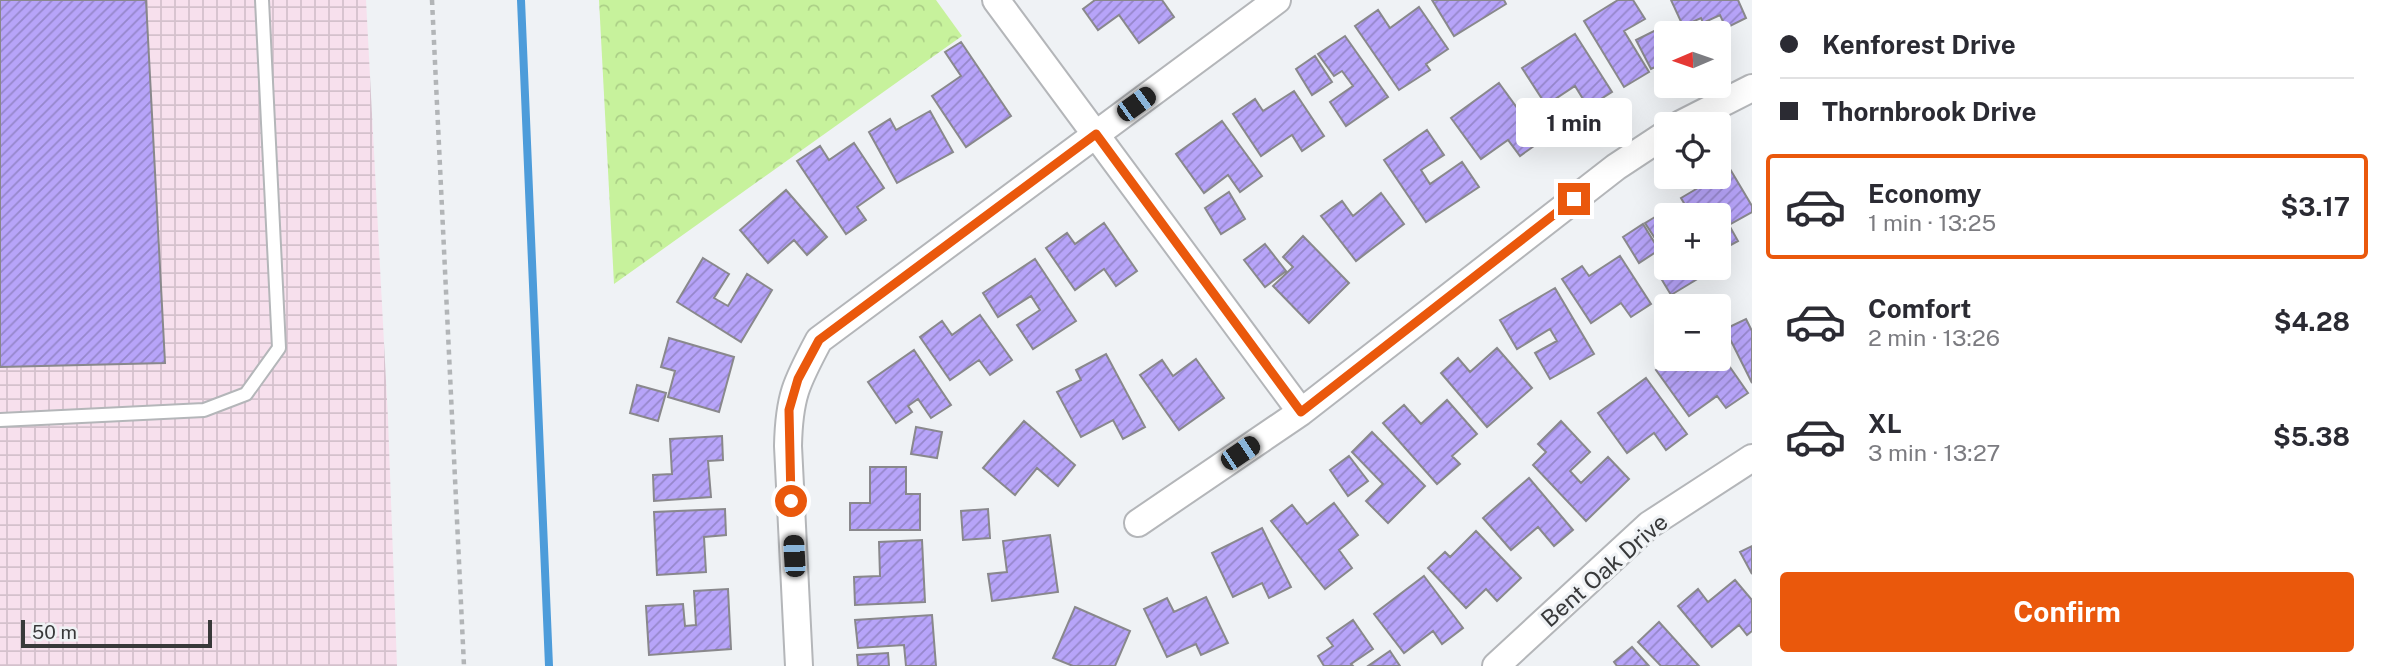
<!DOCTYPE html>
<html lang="en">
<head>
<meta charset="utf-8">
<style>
  body { margin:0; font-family:"Public Sans",sans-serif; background:#f2f2f3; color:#2b2b33; height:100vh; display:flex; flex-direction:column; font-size:26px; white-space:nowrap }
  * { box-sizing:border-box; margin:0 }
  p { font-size:23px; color:#7c7c81 }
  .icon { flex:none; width:38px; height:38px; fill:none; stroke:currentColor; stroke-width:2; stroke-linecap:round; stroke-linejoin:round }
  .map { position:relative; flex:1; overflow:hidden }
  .details { display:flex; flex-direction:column; background:#fff; width:630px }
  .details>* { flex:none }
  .guide { display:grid; align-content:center; height:154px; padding:0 28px; background:#fff }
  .needle { width:46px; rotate:268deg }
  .fabs { position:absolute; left:1654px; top:21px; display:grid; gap:14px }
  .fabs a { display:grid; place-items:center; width:77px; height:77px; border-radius:7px; background:#fff; box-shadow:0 7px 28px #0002; font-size:35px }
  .scale { position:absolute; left:21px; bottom:18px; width:191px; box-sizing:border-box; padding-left:7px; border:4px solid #38393a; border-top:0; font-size:19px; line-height:24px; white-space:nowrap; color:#38393a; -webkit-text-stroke:5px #eff2f5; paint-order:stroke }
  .end { position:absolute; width:32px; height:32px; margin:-16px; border:9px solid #ea580c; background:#fff; box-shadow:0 0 0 4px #fff }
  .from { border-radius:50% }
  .bubble { position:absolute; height:49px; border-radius:7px; background:#fff; box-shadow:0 7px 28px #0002; font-size:23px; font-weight:700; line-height:49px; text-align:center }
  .car { position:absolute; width:21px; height:42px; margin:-21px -10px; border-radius:9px; box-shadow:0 0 5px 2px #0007; background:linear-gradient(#222 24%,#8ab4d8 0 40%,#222 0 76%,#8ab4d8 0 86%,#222 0) }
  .guide b { display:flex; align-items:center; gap:24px; height:66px; font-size:26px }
  .guide b+b { border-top:2px solid #e1e1e2 }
  .guide i { width:18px; height:18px; background:#2b2b33 }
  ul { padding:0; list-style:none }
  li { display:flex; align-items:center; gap:21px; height:105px; margin:0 14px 10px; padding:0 14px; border:4px solid transparent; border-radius:7px }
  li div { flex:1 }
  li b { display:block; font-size:26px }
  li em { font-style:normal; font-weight:700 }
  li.active { border-color:#ea580c }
  li>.icon { width:63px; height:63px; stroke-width:1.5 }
  .primary-button { display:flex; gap:14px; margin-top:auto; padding:14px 28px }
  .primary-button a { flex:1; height:80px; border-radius:7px; background:#ea580c; color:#fff; font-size:28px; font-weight:700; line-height:80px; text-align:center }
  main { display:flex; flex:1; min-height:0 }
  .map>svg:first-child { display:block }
</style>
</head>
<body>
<main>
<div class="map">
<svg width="1752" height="666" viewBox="0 0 1752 666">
  <defs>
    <pattern id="industrial-grid" width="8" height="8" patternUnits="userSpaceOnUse" patternTransform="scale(1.75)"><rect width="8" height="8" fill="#f7e0ed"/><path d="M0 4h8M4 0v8" fill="none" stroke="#d4c1cc"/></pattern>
    <pattern id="park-crowns" width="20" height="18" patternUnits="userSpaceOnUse" patternTransform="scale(1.75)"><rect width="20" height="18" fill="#c7f29c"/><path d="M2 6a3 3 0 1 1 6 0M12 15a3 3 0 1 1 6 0" fill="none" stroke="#acd087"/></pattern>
    <pattern id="building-hatch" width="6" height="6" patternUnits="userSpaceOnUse" patternTransform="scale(1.75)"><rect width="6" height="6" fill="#b7a4f9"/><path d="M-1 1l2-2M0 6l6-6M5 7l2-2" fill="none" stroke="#9687cb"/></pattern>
  </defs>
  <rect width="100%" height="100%" fill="#eff2f5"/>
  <path fill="url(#industrial-grid)" d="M0,0H366L388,419L397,666H0Z"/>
  <path fill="url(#park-crowns)" d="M599,0H936L962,36L614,284Z"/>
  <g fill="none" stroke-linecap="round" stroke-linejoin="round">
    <path stroke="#4d9cda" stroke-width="8" d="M521,0L549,666"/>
  </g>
  <path fill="url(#building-hatch)" stroke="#89888c" stroke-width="2" d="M0,0H146L165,363L0,367Z
    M1095,0H1162L1174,17L1139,43L1119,15L1098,30L1083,9Z
    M1432,0H1504L1506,4L1454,36Z
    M1618,0H1633L1645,19L1624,31L1649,72L1624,87L1584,21Z
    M1671,0H1738L1746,18L1726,28L1720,15L1703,23L1701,18L1683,26Z
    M1419,7L1448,49L1426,64L1430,70L1399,90L1355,26L1378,10L1390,28Z
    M1662,27L1666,36V62L1651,69L1636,40Z
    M1575,34L1612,92L1588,107L1575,86L1546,105L1522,68Z
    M1345,36L1388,97L1346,126L1330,102L1353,86L1342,71L1334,76L1318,54Z
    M961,42L1011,116L966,147L932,96L961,76L945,52Z
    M1315,56L1332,82L1312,95L1296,69Z
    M1499,83L1541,141L1520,156L1508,140L1481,159L1451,118Z
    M1294,91L1324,136L1302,151L1292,135L1261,156L1233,114L1255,99L1263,111Z
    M930,111L953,152L897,183L869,132L890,119L896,130Z
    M1222,121L1262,176L1240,192L1228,175L1204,193L1176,154Z
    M1427,130L1444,155L1421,170L1430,184L1462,162L1479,187L1426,222L1384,160Z
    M854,143L884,188L857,207L866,220L846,234L797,161L820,146L829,160Z
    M1730,169L1752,206V212L1729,225L1738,241L1718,252V215H1691L1681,198Z
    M786,190L827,237L807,255L794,240L768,263L740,230Z
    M1229,192L1245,219L1221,234L1205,208Z
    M1381,193L1404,224L1356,261L1321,216L1342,201L1353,216Z
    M1675,205L1681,215H1666V242L1660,246L1645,223Z
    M1104,223L1137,271L1116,286L1104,269L1075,290L1046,248L1067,233L1075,244Z
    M1643,224L1659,250L1639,263L1623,237Z
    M1303,236L1349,283L1309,323L1273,286L1293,267L1283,257Z
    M1265,244L1286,271L1265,287L1244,260Z
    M1620,256L1651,304L1631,317L1621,303L1591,323L1562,279L1582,266L1589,276Z
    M703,258L729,274L714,298L728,306L747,274L772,290L741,342L677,302Z
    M1035,259L1076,321L1033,349L1017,325L1040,310L1031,296L998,317L983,293Z
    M1666,264V268L1714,269L1671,295L1656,270Z
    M1555,288L1594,354L1550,379L1535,353L1557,341L1550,329L1517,349L1500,320Z
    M980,315L1012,360L990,375L979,360L950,380L920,337L942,321L952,335Z
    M1746,319L1752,331V383L1725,329Z
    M669,338L734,357L719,412L668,397L675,371L661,367Z
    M1497,348L1532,388L1487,427L1441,373L1458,358L1470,372Z
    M914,350L951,405L931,418L918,399L908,406L912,412L896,423L868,382Z
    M1718,350L1748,393L1726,408L1717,396L1689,416L1656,370L1673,359H1679L1688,371L1706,359H1718Z
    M1106,354L1145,427L1123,439L1113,420L1081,437L1057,392L1081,380L1076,370Z
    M1196,359L1224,398L1179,430L1140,375L1162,360L1173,376Z
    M1646,378L1687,434L1666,450L1654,433L1627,453L1598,413Z
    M637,385L666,393L658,421L630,413Z
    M1447,400L1477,434L1452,456L1460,464L1437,484L1383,423L1404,405L1421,424Z
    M1024,421L1075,465L1058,486L1037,468L1015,495L983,468Z
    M1561,421L1590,452L1570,471L1581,483L1608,457L1629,479L1586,521L1533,465L1546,452L1538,444Z
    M916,427L942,432L937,458L911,454Z
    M1372,432L1425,486L1388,523L1366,501L1383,484L1352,452Z
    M722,436L723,460L708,461L711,497L654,501L653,475L672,474L670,439Z
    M1349,456L1368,481L1348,496L1330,470Z
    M870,467H906V494H920V530H850V503H870Z
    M1529,478L1573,530L1554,546L1538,527L1511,550L1483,518Z
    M1334,503L1358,535L1339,550L1352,568L1325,589L1271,521L1292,505L1307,524Z
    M725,509L726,535L704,537L706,572L657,575L654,512Z
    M988,509L990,538L963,540L961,511Z
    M1262,528L1291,587L1269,598L1262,583L1233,597L1212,553Z
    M1476,531L1521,578L1497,601L1486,589L1466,608L1428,568L1445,552L1450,557Z
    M1050,535L1058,592L992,601L988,574L1007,572L1003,541Z
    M922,540L925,602L855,605L854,577L880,576L879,542Z
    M1752,546V574L1740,552Z
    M1424,576L1463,628L1442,644L1433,631L1404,653L1374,614Z
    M1735,580L1752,600V631L1747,635L1739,625L1712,647L1678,606L1698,589L1708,602Z
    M728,589L731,649L649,655L646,606L683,604L685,626L696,625L694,591Z
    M1206,597L1228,643L1201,655L1196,644L1167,657L1144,609L1167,598L1174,612Z
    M1075,607L1130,631L1115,666H1073L1053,658Z
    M932,615L936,666H906L904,645L858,648L855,620Z
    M1353,620L1373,649L1351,664L1353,666H1324L1318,656L1333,646L1327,638Z
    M1659,622L1699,666H1661L1638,642Z
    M1632,647L1649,666H1617L1614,662Z
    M1390,651L1400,666H1368Z
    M888,653L889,666H858L857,655Z"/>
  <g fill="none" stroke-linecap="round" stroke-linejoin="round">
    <g stroke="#b4b6b9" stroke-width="16">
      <path id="lane" d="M0,420L204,410L246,394L279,348L262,0"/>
    </g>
    <g stroke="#b4b6b9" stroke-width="30">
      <path id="street" d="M996,0L1301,412
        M1681,124L1752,88
        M1138,523L1301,412L1616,167L1666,134
        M799,666L788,446C789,397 796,383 819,340L1277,0
        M1496,666L1649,525L1752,458"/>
    </g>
    <path stroke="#b2b5b7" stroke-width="4.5" stroke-dasharray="5 5" stroke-linecap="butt" d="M432,0L464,666"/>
    <use href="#lane" stroke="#fff" stroke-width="12"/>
    <use href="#street" stroke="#fff" stroke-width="26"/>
  </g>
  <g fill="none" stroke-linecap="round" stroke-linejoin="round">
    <path stroke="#ea580c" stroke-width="9" d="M791,501L789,410L798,379L819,340L1096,134L1301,412L1574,199"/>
  </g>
  <g text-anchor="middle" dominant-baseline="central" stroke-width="6" stroke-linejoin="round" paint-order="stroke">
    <g font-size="23" fill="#38393a" stroke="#eff2f5">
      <text transform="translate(1604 570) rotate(-41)">Bent Oak Drive</text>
    </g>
  </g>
</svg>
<div class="fabs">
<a><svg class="needle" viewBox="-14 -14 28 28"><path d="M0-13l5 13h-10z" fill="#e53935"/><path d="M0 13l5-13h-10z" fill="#7c7c81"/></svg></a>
<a><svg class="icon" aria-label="locate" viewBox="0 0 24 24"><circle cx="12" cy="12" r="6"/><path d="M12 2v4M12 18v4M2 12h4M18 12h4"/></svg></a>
<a>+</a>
<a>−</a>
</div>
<div class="scale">50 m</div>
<i class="end from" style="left:791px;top:501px"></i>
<i class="end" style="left:1574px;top:199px"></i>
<div class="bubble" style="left:1516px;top:98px;width:116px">1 min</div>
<i class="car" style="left:1136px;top:104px;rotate:54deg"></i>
<i class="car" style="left:1240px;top:453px;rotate:56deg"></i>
<i class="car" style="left:794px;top:556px;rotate:357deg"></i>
</div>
<section class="details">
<div class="guide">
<b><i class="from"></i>Kenforest Drive</b>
<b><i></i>Thornbrook Drive</b>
</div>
<ul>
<li class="active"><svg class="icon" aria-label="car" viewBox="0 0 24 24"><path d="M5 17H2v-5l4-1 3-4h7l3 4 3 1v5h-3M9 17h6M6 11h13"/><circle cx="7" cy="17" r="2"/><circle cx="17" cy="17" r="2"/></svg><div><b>Economy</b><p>1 min · 13:25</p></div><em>$3.17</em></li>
<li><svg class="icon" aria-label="car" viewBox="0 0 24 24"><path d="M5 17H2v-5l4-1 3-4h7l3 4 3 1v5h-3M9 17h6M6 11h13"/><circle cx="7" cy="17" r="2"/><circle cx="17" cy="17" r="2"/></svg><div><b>Comfort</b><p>2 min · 13:26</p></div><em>$4.28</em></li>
<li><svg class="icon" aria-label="car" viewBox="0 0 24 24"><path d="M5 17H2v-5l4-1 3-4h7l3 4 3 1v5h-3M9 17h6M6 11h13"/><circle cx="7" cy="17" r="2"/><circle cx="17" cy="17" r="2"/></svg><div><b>XL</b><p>3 min · 13:27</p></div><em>$5.38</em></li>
</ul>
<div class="primary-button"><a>Confirm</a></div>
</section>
</main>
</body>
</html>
